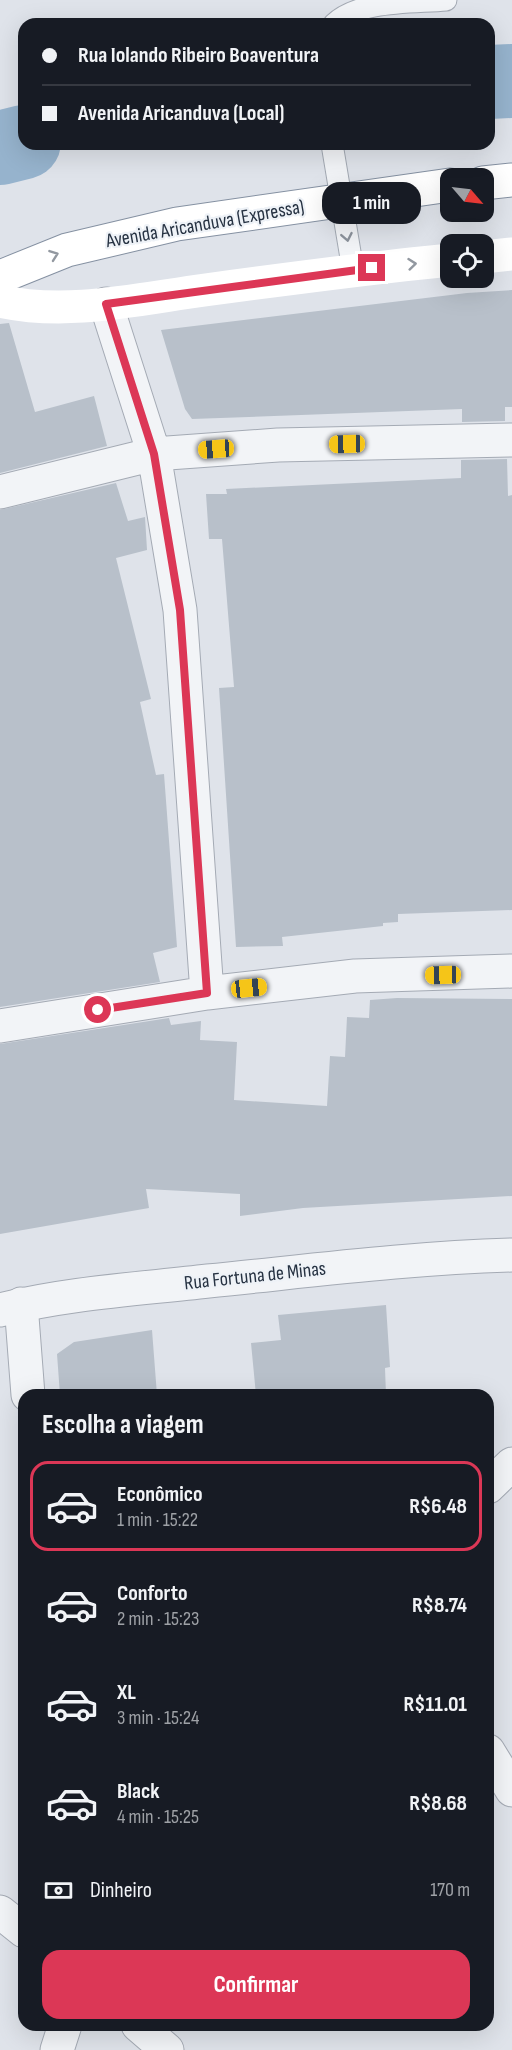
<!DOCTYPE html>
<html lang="pt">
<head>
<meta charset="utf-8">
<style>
  body { margin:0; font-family:"Sofia Sans Condensed",sans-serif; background:#242831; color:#f1f3f6; height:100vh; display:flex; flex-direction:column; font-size:22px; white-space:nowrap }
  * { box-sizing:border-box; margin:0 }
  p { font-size:20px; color:#9ea1a6 }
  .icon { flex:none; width:33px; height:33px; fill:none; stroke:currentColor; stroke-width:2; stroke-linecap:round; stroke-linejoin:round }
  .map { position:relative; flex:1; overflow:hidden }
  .side { position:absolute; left:18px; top:1389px; width:476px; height:642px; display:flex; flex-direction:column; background:#171b24; border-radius:18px; box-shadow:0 6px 24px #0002 }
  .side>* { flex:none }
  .guide { position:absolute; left:18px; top:18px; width:477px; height:132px; border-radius:18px; box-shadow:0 6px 24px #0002; display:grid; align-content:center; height:132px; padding:0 24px; background:#171b24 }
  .needle { width:39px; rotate:118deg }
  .buttons { position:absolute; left:440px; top:168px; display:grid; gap:12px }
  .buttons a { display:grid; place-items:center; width:54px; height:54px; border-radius:12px; background:#171b24; box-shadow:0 6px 24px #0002; font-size:30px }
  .end { position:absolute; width:27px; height:27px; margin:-14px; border:8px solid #dc3756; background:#fff; box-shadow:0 0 0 3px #fff }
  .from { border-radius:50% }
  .bubble { position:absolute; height:42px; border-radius:18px; background:#171b24; box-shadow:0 6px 24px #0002; font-size:20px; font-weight:700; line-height:42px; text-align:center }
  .car { position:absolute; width:18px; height:36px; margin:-18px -9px; border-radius:8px; box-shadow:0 0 4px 2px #0007; background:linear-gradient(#f5c518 24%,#345 0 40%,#f5c518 0 76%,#345 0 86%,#f5c518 0) }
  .guide b { display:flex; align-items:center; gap:21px; height:57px; font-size:22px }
  .guide b+b { border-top:2px solid #363941 }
  .guide i { width:15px; height:15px; background:#f1f3f6 }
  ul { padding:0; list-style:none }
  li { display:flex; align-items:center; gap:18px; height:90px; margin:0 12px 9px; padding:0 12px; border:3px solid transparent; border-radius:18px }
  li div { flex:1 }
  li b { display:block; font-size:22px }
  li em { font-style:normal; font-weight:700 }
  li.active { border-color:#dc3756 }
  li>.icon { width:54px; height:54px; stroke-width:1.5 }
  h2 { padding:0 24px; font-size:27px; line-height:72px }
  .pay { display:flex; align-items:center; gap:15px; height:66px; padding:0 24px; font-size:22px }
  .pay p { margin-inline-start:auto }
  .primary-button { display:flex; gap:12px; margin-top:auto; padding:12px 24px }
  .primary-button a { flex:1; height:69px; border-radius:18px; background:#dc3756; color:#fff; font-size:24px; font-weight:700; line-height:69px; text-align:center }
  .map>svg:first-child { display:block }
</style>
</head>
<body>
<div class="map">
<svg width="512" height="2050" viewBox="0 0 512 2050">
  <rect width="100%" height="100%" fill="#dfe3ea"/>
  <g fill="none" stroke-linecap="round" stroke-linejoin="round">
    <path stroke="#96b3cd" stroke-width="74" d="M489,82L512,81
      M0,148L24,142"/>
  </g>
  <path fill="#b8c0ca" d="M512,290V407H505V421L462,422V409L192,419L185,409L161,330L467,293Z
    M9,323L35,412L94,396L107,446L0,473V324Z
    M507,459L508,496L512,495V910L398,914V922L383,923V926L282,937L283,946L236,947L219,688L234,687L222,539H209L206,494H227L226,489L461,478V460Z
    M116,483L128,521L145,517L147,550L116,558L151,699L140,702L156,775L164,774L177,947L153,953L160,982L0,1007V510Z
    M397,998L512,999V1196L303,1208L240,1216V1194L146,1189L149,1208L0,1234V1044L169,1018L171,1025L201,1021L200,1040L237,1042L234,1100L327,1106L330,1056L345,1057L347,1017L369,1018L370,1000Z
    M386,1305L390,1367L385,1368L386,1395H256L251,1343L281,1340L278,1315Z
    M152,1330L157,1395H60L57,1354L74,1342Z"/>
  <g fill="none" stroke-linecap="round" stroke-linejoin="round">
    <g stroke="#a4aab4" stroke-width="23">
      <path id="service" d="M334,24C359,0 412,3 446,0
        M332,144L353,270"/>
    </g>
    <g stroke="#a4aab4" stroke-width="35">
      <path id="minor" d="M106,304L154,454L180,610L207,993
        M0,492L154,454L278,445L512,440
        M0,1026L207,993L355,976L512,971
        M21,1304L28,1395
        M488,1487L512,1464
        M488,1751L512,1790
        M0,1912L24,1931
        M138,2025L167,2050
        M57,2050L65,2025"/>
    </g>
    <g stroke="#a4aab4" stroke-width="35">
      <path id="tertiary" d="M0,1310C67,1293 139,1289 208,1281C309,1271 410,1258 512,1255"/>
    </g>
    <g stroke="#8591a2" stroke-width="35">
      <path id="trunk" d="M483,183L512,180
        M0,277L67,250L177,224L450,185"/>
    </g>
    <use href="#service" stroke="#f2f4f7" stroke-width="21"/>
    <use href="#minor" stroke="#f2f4f7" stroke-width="33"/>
    <use href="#tertiary" stroke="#f2f4f7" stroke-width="33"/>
    <path stroke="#fff" stroke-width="33" d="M483,257L512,254
      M0,301C67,316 138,299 205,290C286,279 368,268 450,260"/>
    <use href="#trunk" stroke="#fff" stroke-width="33"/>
  </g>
  <defs><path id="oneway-chevron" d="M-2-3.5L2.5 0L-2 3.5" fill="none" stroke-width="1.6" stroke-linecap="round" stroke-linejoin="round" transform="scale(1.5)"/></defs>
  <use stroke="#8c939c" href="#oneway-chevron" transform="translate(347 237) rotate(79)"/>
  <g stroke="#9298a0">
    <use href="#oneway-chevron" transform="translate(54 255) rotate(-20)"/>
    <use href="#oneway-chevron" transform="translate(412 264) rotate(-6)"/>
  </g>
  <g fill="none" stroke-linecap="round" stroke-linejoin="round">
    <path stroke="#dc3756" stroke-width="8" d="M98,1010L207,993L180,610L154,454L106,304L372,268"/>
  </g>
  <g text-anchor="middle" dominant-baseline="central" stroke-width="4.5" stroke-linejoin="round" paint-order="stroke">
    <g font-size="20" fill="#263242" stroke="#eef2f7">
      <text transform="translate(205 224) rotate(-10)">Avenida Aricanduva (Expressa)</text>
      <text transform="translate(255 1276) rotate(-6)">Rua Fortuna de Minas</text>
    </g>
  </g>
</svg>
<div class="buttons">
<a><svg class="needle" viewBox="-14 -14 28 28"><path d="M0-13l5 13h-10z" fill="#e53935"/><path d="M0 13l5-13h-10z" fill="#9ea1a6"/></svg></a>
<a><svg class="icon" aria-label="locate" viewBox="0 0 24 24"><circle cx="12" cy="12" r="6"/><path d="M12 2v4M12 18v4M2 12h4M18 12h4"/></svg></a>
</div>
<i class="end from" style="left:98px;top:1010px"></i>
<i class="end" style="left:372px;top:268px"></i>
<div class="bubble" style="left:322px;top:182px;width:99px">1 min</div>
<i class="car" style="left:347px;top:444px;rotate:269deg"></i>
<i class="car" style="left:216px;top:449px;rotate:266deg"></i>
<i class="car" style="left:443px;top:975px;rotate:269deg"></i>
<i class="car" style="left:249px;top:988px;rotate:84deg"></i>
<div class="guide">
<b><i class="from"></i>Rua Iolando Ribeiro Boaventura</b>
<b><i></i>Avenida Aricanduva (Local)</b>
</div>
<section class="side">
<h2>Escolha a viagem</h2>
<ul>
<li class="active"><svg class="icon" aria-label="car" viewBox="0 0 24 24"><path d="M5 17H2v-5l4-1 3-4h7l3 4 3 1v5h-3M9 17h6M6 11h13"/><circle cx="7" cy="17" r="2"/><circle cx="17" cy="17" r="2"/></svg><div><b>Econômico</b><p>1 min · 15:22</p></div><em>R$6.48</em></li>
<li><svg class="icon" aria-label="car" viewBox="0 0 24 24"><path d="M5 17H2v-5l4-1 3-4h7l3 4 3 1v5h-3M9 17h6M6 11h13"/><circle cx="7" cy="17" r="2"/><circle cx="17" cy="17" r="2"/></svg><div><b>Conforto</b><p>2 min · 15:23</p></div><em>R$8.74</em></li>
<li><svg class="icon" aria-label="car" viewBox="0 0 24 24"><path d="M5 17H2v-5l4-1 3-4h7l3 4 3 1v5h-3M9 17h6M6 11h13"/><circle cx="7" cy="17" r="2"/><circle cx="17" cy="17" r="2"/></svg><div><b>XL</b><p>3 min · 15:24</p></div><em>R$11.01</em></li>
<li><svg class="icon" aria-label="car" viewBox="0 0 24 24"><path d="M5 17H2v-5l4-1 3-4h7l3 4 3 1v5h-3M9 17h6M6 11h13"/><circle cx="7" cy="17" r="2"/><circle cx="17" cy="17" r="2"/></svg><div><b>Black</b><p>4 min · 15:25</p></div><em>R$8.68</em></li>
</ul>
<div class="pay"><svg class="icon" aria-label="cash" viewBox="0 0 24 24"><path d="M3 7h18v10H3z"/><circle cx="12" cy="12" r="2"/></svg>Dinheiro<p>170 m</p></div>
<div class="primary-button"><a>Confirmar</a></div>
</section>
</div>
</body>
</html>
